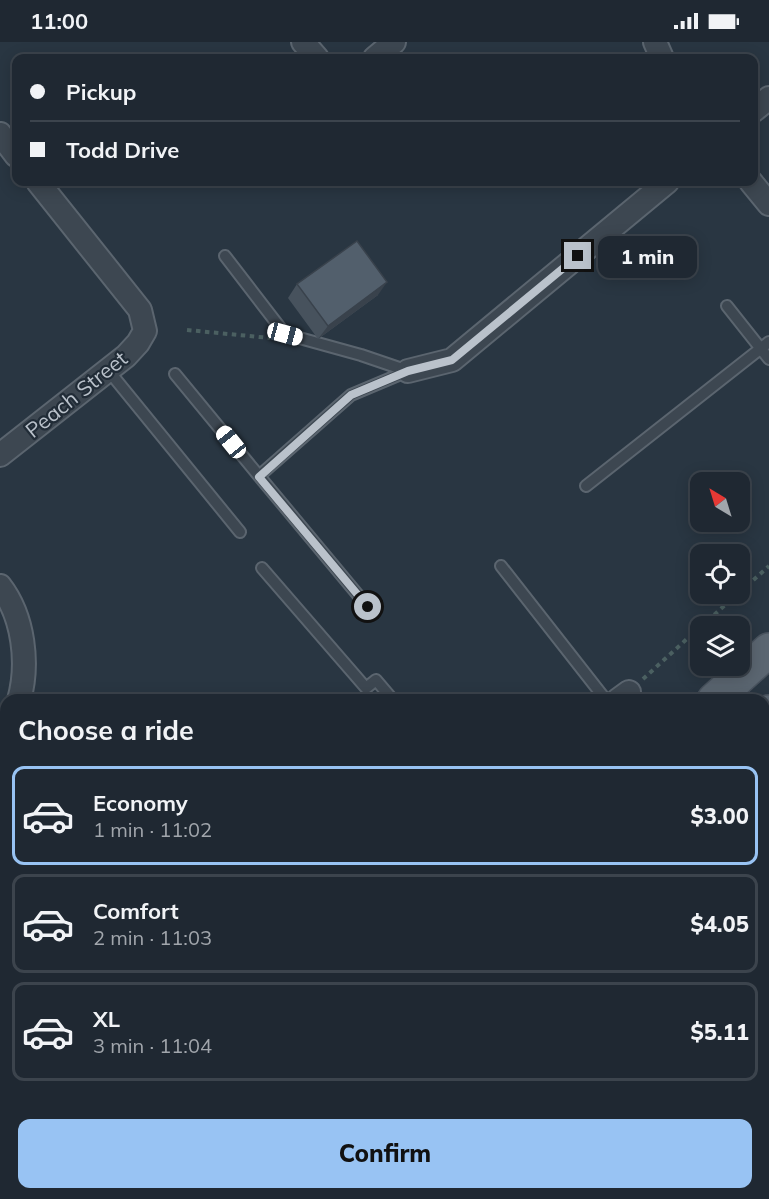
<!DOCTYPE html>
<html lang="en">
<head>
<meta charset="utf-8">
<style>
  body { margin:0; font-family:Mulish,sans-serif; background:#2c343e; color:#f1f3f6; height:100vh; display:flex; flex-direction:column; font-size:22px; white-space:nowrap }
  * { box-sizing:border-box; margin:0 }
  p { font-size:20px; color:#a1a6ac }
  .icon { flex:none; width:33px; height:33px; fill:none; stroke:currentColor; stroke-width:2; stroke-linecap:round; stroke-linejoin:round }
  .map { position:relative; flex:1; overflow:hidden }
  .panel { position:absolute; left:0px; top:652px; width:770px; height:506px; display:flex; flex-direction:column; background:#1f2832; border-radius:18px 18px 0 0; box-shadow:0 3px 15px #0003,0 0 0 2px #3c444d }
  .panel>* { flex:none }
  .guide { position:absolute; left:12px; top:12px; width:746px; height:132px; border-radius:12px; box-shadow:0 3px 15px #0003,0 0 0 2px #3c444d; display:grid; align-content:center; height:132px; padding:0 18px; background:#1f2832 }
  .needle { width:39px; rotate:322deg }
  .fabs { position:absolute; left:690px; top:430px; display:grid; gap:12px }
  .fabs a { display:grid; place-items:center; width:60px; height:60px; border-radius:12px; background:#1f2832; box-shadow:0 3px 15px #0003,0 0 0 2px #3c444d; font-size:30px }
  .end { position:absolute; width:27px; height:27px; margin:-14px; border:8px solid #bac2cb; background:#111; box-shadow:0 0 0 3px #111 }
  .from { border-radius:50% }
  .bubble { position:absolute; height:42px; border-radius:12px; background:#1f2832; box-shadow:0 3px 15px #0003,0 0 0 2px #3c444d; font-size:20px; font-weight:800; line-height:42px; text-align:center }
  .car { position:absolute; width:18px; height:36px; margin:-18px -9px; border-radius:8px; box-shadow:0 0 4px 2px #0007; background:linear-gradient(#fff 24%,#345 0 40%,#fff 0 76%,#345 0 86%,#fff 0) }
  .guide b { display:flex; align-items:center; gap:21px; height:57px; font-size:22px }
  .guide b+b { border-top:2px solid #3c444d }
  .guide i { width:15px; height:15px; background:#f1f3f6 }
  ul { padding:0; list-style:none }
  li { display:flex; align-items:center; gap:18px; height:99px; margin:0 12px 9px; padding:0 6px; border:3px solid #3c444d; border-radius:12px }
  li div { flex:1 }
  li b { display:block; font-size:22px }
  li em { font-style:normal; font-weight:800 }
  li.selected { border-color:#98c3f3 }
  li>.icon { width:54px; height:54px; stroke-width:1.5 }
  h2 { padding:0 18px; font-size:27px; line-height:72px }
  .action { display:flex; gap:12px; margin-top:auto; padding:12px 18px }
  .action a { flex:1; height:69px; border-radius:12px; background:#98c3f3; color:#111; font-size:24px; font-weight:800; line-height:69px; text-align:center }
  .status { display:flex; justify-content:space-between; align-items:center; height:42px; padding:0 30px; background:#1f2832; direction:ltr }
  .status svg { height:16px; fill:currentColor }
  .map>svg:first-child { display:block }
</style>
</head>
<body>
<div class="status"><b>11:00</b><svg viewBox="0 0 49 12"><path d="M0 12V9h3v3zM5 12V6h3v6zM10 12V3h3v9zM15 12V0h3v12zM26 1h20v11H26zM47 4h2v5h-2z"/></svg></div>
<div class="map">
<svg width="769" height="1157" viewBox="0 0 769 1157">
  <rect width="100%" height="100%" fill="#293642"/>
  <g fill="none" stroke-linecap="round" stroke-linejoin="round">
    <g stroke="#5b656f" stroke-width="14">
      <path id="lane" d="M225,214L285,292L361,313L408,329
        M727,264L769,317
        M108,328L240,490
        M175,332L259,434L351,353L408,329
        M259,434L368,565
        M586,444L769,300
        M501,524L606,658
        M262,526L366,646L376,638L393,658
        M764,1001L769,997
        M598,1152L600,1157
        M513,1157L515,1155L517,1157"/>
    </g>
    <g stroke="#5b656f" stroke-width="26">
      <path id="street" d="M303,0L317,16
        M655,0L662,16
        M375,16L394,0
        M753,69L769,56
        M0,92L16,113
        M751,140L769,162
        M408,329L452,318L667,140
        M0,413L126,314L138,301L145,289L140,268L38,140
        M0,544C24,575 29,622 19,658
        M618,658L629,650
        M0,733L6,710
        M0,1004L6,1012
        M0,1135L6,1129"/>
    </g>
    <g stroke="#49535e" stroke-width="36">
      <path id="primary" d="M714,658L769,608
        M764,675L769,670
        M130,1157L137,1152
        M208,1157L214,1152"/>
    </g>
    <path stroke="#4b6061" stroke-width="4" stroke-dasharray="4.5 4.5" stroke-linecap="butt" d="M187,288L270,296
      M740,550L769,524
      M701,585L737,552
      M643,637L700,585"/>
    <use href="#lane" stroke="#3d4751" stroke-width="10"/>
    <use href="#street" stroke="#3d4751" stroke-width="22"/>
    <use href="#primary" stroke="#5b6671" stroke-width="33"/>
  </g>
  <path fill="#47525d" d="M297,242L378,253L318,297L288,256Z"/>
  <path fill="#39424c" d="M387,240L378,253L318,297L328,284Z"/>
  <path fill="#525f6c" stroke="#39424c" stroke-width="1.5" d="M357,199L387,240L328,284L297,242Z"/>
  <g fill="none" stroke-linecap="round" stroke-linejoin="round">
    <path stroke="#bac2cb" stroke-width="8" d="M368,565L259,435L351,353L408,329L452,318L578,214"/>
  </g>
  <g text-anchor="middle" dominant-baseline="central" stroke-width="4.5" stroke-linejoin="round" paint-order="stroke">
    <g font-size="21" fill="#bac2cb" stroke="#212c37">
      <text transform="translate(76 352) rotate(-39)">Peach Street</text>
    </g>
  </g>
</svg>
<div class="fabs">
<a><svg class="needle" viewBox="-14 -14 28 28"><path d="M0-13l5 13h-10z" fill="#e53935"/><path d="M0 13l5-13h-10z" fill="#a1a6ac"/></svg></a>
<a><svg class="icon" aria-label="locate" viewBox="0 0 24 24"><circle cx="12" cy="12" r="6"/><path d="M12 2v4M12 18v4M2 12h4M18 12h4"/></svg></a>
<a><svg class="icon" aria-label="layers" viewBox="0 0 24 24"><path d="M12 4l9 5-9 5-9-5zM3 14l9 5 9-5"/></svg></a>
</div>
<i class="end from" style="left:368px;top:565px"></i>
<i class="end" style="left:578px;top:214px"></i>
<div class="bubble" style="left:598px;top:194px;width:99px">1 min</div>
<i class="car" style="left:285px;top:292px;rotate:105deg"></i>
<i class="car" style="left:231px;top:400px;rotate:321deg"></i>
<div class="guide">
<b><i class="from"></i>Pickup</b>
<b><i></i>Todd Drive</b>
</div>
<section class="panel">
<h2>Choose a ride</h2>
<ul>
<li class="selected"><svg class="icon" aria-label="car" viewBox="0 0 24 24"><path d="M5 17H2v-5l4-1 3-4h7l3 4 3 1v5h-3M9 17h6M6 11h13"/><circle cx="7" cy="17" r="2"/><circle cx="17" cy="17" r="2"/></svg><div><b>Economy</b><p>1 min · 11:02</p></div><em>$3.00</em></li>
<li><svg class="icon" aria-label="car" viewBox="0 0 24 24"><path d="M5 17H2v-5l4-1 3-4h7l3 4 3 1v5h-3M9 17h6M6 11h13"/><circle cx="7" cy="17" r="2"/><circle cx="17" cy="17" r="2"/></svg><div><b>Comfort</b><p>2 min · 11:03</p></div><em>$4.05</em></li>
<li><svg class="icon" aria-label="car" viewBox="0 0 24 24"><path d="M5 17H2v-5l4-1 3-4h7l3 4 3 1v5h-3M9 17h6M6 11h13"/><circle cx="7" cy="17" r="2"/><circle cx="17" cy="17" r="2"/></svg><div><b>XL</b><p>3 min · 11:04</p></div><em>$5.11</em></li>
</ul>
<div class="action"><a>Confirm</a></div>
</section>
</div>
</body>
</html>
